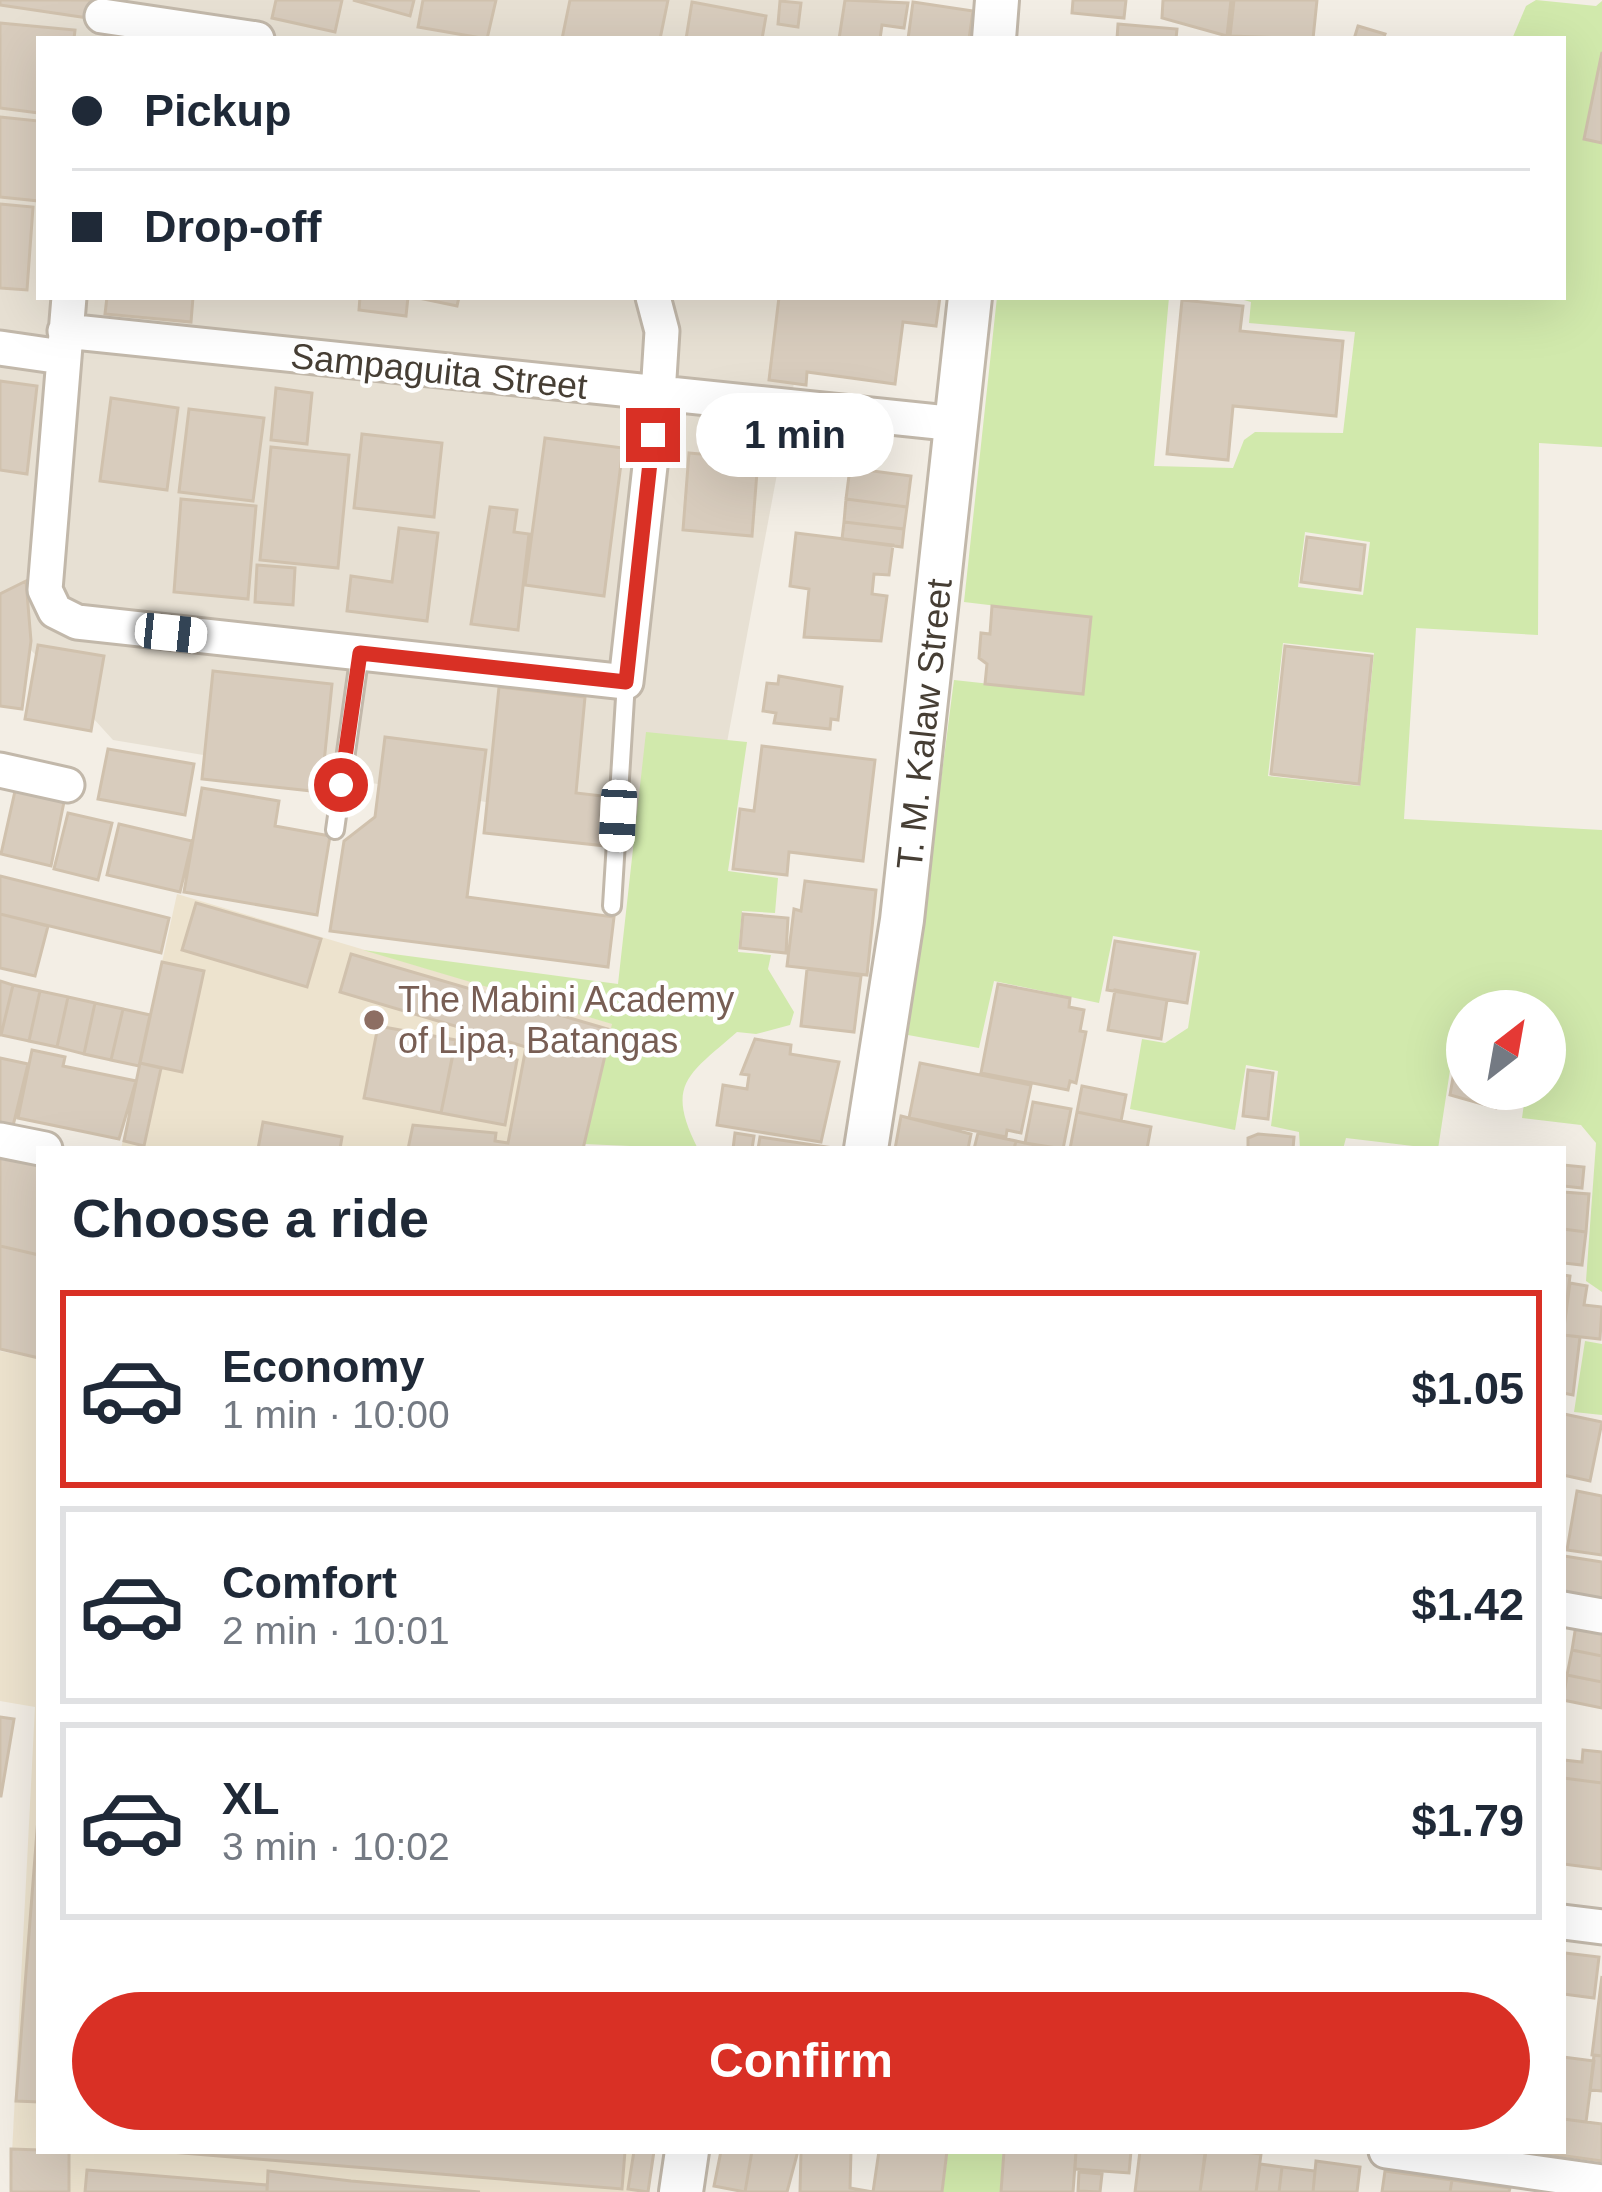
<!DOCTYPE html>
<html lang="en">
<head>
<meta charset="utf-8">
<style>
  body { margin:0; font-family:Helvetica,sans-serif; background:#f2f2f3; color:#1f2937; height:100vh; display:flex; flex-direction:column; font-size:45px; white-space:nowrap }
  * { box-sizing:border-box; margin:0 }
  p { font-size:39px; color:#747a83 }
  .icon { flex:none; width:66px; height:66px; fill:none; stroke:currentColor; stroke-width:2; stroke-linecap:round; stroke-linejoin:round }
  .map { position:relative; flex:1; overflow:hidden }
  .details { position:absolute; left:36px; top:1146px; width:1530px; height:1008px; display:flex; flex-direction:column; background:#fff; border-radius:0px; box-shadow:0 12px 48px #0002 }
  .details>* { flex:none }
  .guide { position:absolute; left:36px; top:36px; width:1530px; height:264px; border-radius:0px; box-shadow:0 12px 48px #0002; display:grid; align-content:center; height:264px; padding:0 36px; background:#fff }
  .needle { width:78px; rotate:31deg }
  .tools { position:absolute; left:1446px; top:990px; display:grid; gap:24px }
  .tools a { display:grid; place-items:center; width:120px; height:120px; border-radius:50%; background:#fff; box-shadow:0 12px 48px #0002; font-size:60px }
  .end { position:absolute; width:54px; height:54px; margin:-27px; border:15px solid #d93025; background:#fff; box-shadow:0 0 0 6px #fff }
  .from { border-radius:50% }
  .bubble { position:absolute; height:84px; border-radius:42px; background:#fff; box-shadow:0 12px 48px #0002; font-size:39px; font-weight:800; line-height:84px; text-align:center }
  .car { position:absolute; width:36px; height:72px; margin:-36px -18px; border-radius:15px; box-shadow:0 0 9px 3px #0007; background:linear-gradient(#fff 24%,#345 0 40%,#fff 0 76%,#345 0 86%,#fff 0) }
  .guide b { display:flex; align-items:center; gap:42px; height:114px; font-size:45px }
  .guide b+b { border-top:3px solid #e0e1e3 }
  .guide i { width:30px; height:30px; background:#1f2937 }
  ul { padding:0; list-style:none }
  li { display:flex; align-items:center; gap:36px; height:198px; margin:0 24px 18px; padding:0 12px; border:6px solid #e0e1e3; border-radius:0px }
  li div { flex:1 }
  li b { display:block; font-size:45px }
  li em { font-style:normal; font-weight:800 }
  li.selected { border-color:#d93025 }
  li>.icon { width:108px; height:108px; stroke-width:1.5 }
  h2 { padding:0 36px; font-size:54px; line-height:144px }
  .primary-button { display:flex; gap:24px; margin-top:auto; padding:24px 36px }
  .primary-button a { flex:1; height:138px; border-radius:72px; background:#d93025; color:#fff; font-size:48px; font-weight:800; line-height:138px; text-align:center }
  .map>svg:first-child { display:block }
</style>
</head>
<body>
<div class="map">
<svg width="1602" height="2192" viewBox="0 0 1602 2192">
  <rect width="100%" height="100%" fill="#f3eee5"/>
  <path fill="#e7e0d3" d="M0,0H865L858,39H39V297H810L709,839L113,740L0,616Z"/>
  <path fill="#ede3ce" d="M177,894L613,1024L583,1149H121Z
    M0,1351L39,1359V2151H650L643,2192H10L35,1707L0,1701Z"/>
  <path fill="#d1e9ac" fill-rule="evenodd" d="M1536,0L1596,6L1602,1V447L1539,443L1538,635L1416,628L1404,819L1602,830V1292L1586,1281L1596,1143L1581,1125L1522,1118L1526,1089H1545V1011H1467V1031H1456L1438,1149L1346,1138L1343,1149H1300L1299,1132L1271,1126L1278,1071L1246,1065L1235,1130L1130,1109L1142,1039L1165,1043L1188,1028L1200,951L1113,936L1099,1003L994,981L979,1048L908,1035L954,680L1083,694L1090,617L964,602L997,297H1169L1154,466L1233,468L1244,440L1255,432L1343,433L1355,332L1249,323L1251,302L1233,297H1563V39H1512L1526,6ZM1305,532L1370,542L1363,595L1298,587ZM1283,643L1374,653L1360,786L1268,776Z
    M646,732L747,742L728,871L778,878L775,913L742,911L738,952L771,955L768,969L794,1012L790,1025L756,1034L737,1032C688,1075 665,1084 698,1149L584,1144L612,1024L363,950L618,984Z
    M1585,1341L1602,1344V1415L1574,1412Z
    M948,2151H1003L1000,2192H943Z"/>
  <path fill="#d8ccbd" stroke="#d0c1ad" stroke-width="3" d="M0,0H90L88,18L0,5Z
    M276,0H342L335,32L272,18Z
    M353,0H414L410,16Z
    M423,0H496L487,39L418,27Z
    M570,0H668L660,39H562Z
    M845,0L908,3L904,28L882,25L880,39H839Z
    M1073,0H1126L1124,18L1072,13Z
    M1163,0H1231L1227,36L1162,18Z
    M1234,0H1317L1313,39L1230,36Z
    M780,1L801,3L798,27L778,24Z
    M692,2L766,16L762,39H686Z
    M913,2L973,11L969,39H908Z
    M0,23L75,30L74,39H39V113L0,108Z
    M1118,24L1177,29L1176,39H1117Z
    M1358,26L1385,34L1383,39H1354Z
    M1602,52V143L1584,139Z
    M0,117L39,121V201L0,197Z
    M0,204L33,207L27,290L0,288Z
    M107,297H193L191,322L105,314Z
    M360,297H408L406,316L359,310Z
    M414,297H459L457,306Z
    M779,297H940L936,326L903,322L895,384L807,372L806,385L769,380Z
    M1182,300L1243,306L1240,331L1343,341L1336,416L1233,406L1228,460L1167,454Z
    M0,381L37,386L27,474L0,470Z
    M276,388L312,393L307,444L271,440Z
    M111,398L178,408L167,490L100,481Z
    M189,409L264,418L253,501L179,492Z
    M362,434L442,443L434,517L354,508Z
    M545,438L623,448L604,596L525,585Z
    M271,447L349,455L338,568L260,560Z
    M689,453L758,459L752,536L683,530Z
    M850,468L911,476L907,507L846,499Z
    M181,499L256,506L248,599L174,592Z
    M846,499L907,507L904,529L844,522Z
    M490,507L517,510L514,532L529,534L518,630L471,624Z
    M844,522L904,529L902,547L842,539Z
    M399,528L438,533L427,621L347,611L351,576L392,582Z
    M796,533L893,545L889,575L874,574L872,594L887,596L881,641L804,637L809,589L790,586Z
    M1307,537L1365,545L1360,590L1301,582Z
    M257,565L295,568L293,605L255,602Z
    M26,581L31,641L22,709L0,706V594Z
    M992,606L1091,617L1083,694L985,684L987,664L979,658L981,633L990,634Z
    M38,645L104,656L91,731L25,719Z
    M1285,646L1372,656L1359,784L1271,774Z
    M213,671L332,684L321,792L202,779Z
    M779,676L842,687L838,720L831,719L830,729L774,723L776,713L763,711L767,683L778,684Z
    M499,687L585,697L576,793L611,797L606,846L484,833Z
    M385,737L486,750L467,897L614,917L608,967L330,931L344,841L375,817Z
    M762,746L875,760L863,861L789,852L787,875L733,869L740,809L754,811Z
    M108,749L194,764L185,815L98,799Z
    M202,788L279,801L275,826L330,836L317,915L184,892Z
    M15,791L64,802L51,866L1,854Z
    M68,813L112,823L98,880L54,869Z
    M119,824L192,841L180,892L107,875Z
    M0,876L169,918L161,953L0,914Z
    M805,881L876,890L867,975L787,966L794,909L801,911Z
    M196,903L321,939L307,987L182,950Z
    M0,914L48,926L35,976L0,968Z
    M743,914L788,918L786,953L740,948Z
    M1115,941L1195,954L1187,1003L1107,990Z
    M351,954L611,1030L583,1149H408L413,1125L496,1133L495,1141L508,1143L526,1047L340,992Z
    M162,962L204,971L182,1072L140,1063Z
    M807,969L861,976L854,1032L801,1026Z
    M0,981L13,985L1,1035H0Z
    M998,984L1070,998L1069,1007L1084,1010L1080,1031L1086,1032L1076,1083L1070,1081L1068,1090L981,1073Z
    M13,985L40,991L29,1041L1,1035Z
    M1115,990L1167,1000L1161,1039L1108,1030Z
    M40,991L68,997L57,1047L29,1041Z
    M68,997L95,1003L84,1054L57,1047Z
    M95,1003L123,1009L111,1060L84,1054Z
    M123,1009L150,1015L139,1066L111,1060Z
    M378,1026L456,1040L441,1113L364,1098Z
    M1460,1037L1467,1038V1089H1514L1512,1103L1498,1101L1496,1108L1450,1095Z
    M755,1039L791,1045L790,1054L839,1062L821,1142L717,1125L723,1085L747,1089L749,1075L741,1074Z
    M454,1048L517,1060L505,1125L441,1113Z
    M32,1050L65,1057L63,1066L136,1081L119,1139L18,1118Z
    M0,1058L28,1064L12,1130L0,1127Z
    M140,1063L161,1068L144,1146L124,1141Z
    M920,1063L1031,1085L1021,1133L1007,1130L1006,1137L909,1118Z
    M1248,1070L1273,1073L1268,1119L1243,1116Z
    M1082,1086L1126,1095L1121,1121L1077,1112Z
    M1033,1102L1071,1109L1063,1149L1025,1143Z
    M1077,1112L1151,1127L1147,1149H1070Z
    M901,1116L971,1134L968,1149H895Z
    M263,1122L342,1137L340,1149H258Z
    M735,1133L754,1136L752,1149H733Z
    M978,1133L1016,1141L1014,1149H974Z
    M1258,1134L1294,1137L1293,1149H1248V1138Z
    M760,1137L840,1149H758Z
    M1016,1141L1025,1143L1056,1149H1014Z
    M0,1157L39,1165V1255L0,1246Z
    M1563,1165L1584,1167L1582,1188L1563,1186Z
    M1563,1192L1589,1194L1586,1232L1563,1229Z
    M1563,1229L1586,1232L1582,1265L1563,1263Z
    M0,1246L39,1255V1358L0,1349Z
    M1563,1275L1570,1276L1563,1332Z
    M1570,1283L1587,1286L1584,1305L1602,1307L1600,1339L1563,1335Z
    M1563,1335L1580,1337L1573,1395L1563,1393Z
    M1564,1414L1602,1422L1590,1481L1563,1475Z
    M1577,1491L1602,1496V1555L1567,1550Z
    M1564,1556L1602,1562V1606L1563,1596Z
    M1576,1625L1602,1630V1656L1572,1650Z
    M1572,1650L1602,1656V1682L1567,1675Z
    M1567,1675L1602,1682V1708L1563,1700Z
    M0,1717L14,1719L1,1796H0Z
    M1583,1750L1602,1752V1783L1563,1778V1760L1582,1762Z
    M1563,1778L1602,1783V1869L1563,1864Z
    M38,1818H39V2102L16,2101Z
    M1565,1953L1599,1957L1594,1998L1563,1994Z
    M1602,1976V2056L1592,2055Z
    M1594,2055L1602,2056V2091L1590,2090Z
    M1563,2057L1594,2061L1586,2122L1563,2119Z
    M1563,2119L1602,2124V2161L1544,2153L1563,2151Z
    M11,2149L69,2151V2192H11Z
    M158,2151H625L622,2189Z
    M634,2151H654L648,2192L628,2189Z
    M721,2151H752L745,2192L714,2186Z
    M752,2151H798L787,2192H745Z
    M801,2151H851L850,2188L873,2192H800Z
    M879,2151H947L942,2192H873Z
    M1004,2151H1076L1073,2192H1001Z
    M1076,2151H1131L1129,2173L1075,2169Z
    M1140,2151L1205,2153L1200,2192H1135Z
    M1237,2151L1261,2154L1256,2192H1200L1206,2151Z
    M1316,2161L1360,2167L1357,2192H1313Z
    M1260,2164L1282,2167L1279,2192H1256Z
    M1282,2167L1315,2171L1313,2192H1279Z
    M87,2170L267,2185V2192H85Z
    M268,2171L351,2181L480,2192H267Z
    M1385,2171L1452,2180L1450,2192H1382Z
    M1079,2172L1102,2174L1100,2192L1078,2191Z
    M1452,2180L1510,2188L1509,2192H1450Z"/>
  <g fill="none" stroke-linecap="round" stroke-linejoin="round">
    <g stroke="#c2b8aa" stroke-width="22">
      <path id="service" d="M335,830L360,653
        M612,906L626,682"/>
    </g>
    <g stroke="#c2b8aa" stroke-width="39">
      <path id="minor" d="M102,16L257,39
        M69,297L45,590L55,611L77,622L626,682L658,394L662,331L653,297
        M65,331L957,424
        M0,348L62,357
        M0,770L67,785
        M0,1140L45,1149
        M1563,1609L1602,1616
        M1563,1922L1602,1927
        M1386,2151L1602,2182"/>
    </g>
    <g stroke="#c2b8aa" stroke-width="48">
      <path id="tertiary" d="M994,39L997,0
        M866,1149L902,920L970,297
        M681,2192L687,2151"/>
    </g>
    <use href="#service" stroke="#fff" stroke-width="16"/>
    <use href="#minor" stroke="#fff" stroke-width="33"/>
    <use href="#tertiary" stroke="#fff" stroke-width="42"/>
  </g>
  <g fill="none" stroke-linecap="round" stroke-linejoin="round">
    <path stroke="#d93025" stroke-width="15" d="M341,785L360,653L626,682L653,435"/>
  </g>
  <circle fill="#8d6e63" stroke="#fff" stroke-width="4.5" cx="374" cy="1020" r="12"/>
  <g text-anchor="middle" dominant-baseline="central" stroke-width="9" stroke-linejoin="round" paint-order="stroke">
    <g font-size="36" fill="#463e34" stroke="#fff">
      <text transform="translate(439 371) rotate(6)">Sampaguita Street</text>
      <text transform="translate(924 724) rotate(-84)">T. M. Kalaw Street</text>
    </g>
    <g font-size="36" fill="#785e54" stroke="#fff" text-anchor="start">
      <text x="398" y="999">The Mabini Academy<tspan x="398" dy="41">of Lipa, Batangas</tspan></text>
    </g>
  </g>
</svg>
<div class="tools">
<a><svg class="needle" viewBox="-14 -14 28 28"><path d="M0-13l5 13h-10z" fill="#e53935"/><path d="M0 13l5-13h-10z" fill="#747a83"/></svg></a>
</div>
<i class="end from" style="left:341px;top:785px"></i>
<i class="end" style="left:653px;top:435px"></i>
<div class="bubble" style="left:696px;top:393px;width:198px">1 min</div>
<i class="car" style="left:171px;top:633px;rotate:96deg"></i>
<i class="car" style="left:618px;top:816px;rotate:183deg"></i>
<div class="guide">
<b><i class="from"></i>Pickup</b>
<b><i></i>Drop-off</b>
</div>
<section class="details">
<h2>Choose a ride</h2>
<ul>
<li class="selected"><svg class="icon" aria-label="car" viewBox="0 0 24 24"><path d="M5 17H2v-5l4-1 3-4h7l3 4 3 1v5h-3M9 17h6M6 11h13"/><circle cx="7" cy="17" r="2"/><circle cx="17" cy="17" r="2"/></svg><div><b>Economy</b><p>1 min · 10:00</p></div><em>$1.05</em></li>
<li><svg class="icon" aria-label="car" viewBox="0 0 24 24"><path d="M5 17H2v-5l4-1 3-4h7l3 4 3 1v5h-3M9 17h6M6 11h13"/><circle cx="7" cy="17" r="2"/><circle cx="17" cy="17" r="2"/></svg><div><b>Comfort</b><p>2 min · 10:01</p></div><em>$1.42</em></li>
<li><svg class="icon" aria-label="car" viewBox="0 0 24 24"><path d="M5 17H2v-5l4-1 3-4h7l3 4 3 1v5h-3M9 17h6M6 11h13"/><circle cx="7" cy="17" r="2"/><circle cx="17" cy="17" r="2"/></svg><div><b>XL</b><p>3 min · 10:02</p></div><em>$1.79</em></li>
</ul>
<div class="primary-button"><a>Confirm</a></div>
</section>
</div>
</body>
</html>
